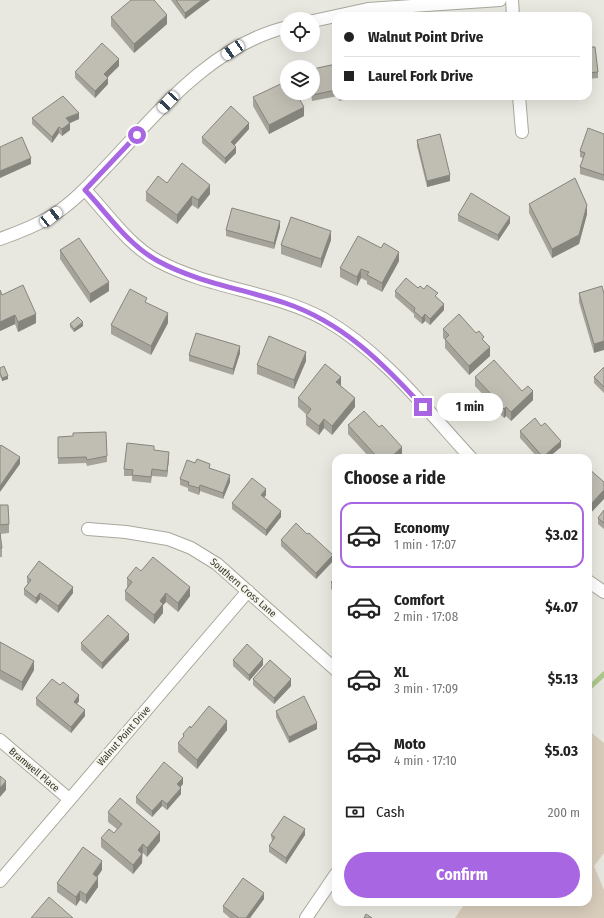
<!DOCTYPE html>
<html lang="en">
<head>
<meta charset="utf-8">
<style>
  body { margin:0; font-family:"Fira Sans Condensed",sans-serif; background:#f6f6f6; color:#222; height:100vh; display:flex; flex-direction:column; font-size:15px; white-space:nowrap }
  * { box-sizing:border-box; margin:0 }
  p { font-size:13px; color:#767676 }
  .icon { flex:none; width:22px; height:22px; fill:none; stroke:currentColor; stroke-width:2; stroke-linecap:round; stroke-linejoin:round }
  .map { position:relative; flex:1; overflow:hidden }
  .sheet { position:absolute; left:332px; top:454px; width:260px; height:452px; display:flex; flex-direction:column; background:#fff; border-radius:12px; box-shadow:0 4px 16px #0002 }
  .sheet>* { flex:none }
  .guide { position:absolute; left:332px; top:12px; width:260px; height:88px; border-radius:12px; box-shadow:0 4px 16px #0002; display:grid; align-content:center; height:88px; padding:0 12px; background:#fff }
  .fabs { position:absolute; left:280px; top:12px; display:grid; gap:8px }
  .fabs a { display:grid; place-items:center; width:40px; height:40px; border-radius:50%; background:#fff; box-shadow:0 4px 16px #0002; font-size:20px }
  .end { position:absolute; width:18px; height:18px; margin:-9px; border:5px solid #a966e2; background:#fff; box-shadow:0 0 0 2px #fff }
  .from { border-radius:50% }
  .bubble { position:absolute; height:28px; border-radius:14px; background:#fff; box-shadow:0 4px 16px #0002; font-size:13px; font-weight:700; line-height:28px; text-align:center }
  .car { position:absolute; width:12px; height:24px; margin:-12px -6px; border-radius:5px; box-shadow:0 0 3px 1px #0007; background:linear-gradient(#fff 24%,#345 0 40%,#fff 0 76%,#345 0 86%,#fff 0) }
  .guide b { display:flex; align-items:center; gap:14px; height:38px; font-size:15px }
  .guide b+b { border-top:1px solid #e0e0e0 }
  .guide i { width:10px; height:10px; background:#222 }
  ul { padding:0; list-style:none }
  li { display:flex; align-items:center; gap:12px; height:66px; margin:0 8px 6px; padding:0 4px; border:2px solid transparent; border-radius:12px }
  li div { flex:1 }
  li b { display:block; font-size:15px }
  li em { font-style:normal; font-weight:700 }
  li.selected { border-color:#a966e2 }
  li>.icon { width:36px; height:36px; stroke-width:1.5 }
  h2 { padding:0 12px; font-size:18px; line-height:48px }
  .pay { display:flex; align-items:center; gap:10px; height:44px; padding:0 12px; font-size:15px }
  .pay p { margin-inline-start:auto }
  .button { display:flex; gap:8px; margin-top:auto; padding:8px 12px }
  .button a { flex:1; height:46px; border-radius:24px; background:#a966e2; color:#fff; font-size:16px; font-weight:700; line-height:46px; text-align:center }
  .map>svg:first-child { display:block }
</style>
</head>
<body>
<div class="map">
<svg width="604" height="918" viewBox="0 0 604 918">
  <rect width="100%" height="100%" fill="#e9e8e0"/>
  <path fill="#d8ccbb" d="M588,730L604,743V853L594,866L604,890V918H455L466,902H588Z"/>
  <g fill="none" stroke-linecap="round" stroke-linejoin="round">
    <path stroke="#aec88e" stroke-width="5" d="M588,689L604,674"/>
    <g stroke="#a9a89c" stroke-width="14">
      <path id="minor" d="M512,0L513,16
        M313,21L368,9L500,0
        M519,96L522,132
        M85,190C108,214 128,245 158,261C210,289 272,291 324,319C382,352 426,409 471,458
        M0,239C17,233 35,226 50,217C72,204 91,183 109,164C160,110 211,46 287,27
        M88,529L126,532L168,539L191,548L217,564L336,670
        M588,581L604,592
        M0,740L69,799
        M0,881L248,591
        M306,918L336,874"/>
    </g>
    <use href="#minor" stroke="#fff" stroke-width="12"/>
  </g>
  <path fill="#a5a39a" d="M171,0H210L185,19Z
    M111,17L167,24L134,53L111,26Z
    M588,47L598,72V78L588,79Z
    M336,64V96H355V98L339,101L338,96L312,101L311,93H313Z
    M119,66L107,77L108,84L95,98L75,78V72Z
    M253,97L304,116L269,134L253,106Z
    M32,118L79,119L69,123L70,130L62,136L59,133L52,143L32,124Z
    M249,129L234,145L236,153L225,164L202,143V137Z
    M604,134V181L580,174V167L583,158L580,157V151Z
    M417,140L450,181L427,187L417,146Z
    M167,183L210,194L198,209L192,205L177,224L146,201V192Z
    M529,204L587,214L579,244L552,258L529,213Z
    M458,215L510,223L498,241L458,221Z
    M280,227L274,249L226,236V230Z
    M331,240L321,268L281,254V245Z
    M381,248L399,261L382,292L367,284V281L361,278L357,286L340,277V268Z
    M60,250L109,291L90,303L60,259Z
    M602,286L594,353L579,302V293Z
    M418,288L424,289L438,298L444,310L430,325L425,321L422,324L414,317V314L395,297V291Z
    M0,290L2,295L36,323L18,332L15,324L0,331Z
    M147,303L168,323L151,355L111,334V325Z
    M70,324L83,326L74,332L70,327Z
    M443,329L476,333L484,341L490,356L469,375L445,348V340L443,338Z
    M240,353L233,375L189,361V355Z
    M306,361L294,389L257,374V365Z
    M604,367V393L594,383V377Z
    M0,368L8,379L2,381L0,376Z
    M475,377L522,391L533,400L511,421L506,416L504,418L496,410L495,411L490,406V402L475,386Z
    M341,386L355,407L332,435L324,428L319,435L306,425V416L307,415L298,407V398Z
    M348,425L402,456L400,458H370L348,434Z
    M520,431L561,447L548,458H538L520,438Z
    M58,443L107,456V462L87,466L86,463L58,464Z
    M154,450L169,458L167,477L152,476L151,483L132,481V476H124V469Z
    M210,469L230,482L223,499L200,491L199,495L188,491V488L180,485V479Z
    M266,495L264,498L281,517L266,536L232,509V503Z
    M0,505L9,524V533L0,534L2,548V557H0Z
    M604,510V529L598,524V518Z
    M281,540L333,561L316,579L281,546Z
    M141,571L190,596L178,612L166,602L163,605V613L154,624L125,600V591L127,587V578Z
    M27,577L73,593L58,613L40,599L36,604L24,595V589L28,583H27Z
    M336,577V593L331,589V582Z
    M129,640L102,669L81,650V643Z
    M0,642L34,670L22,691L0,679Z
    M233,660L263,665L249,681L233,666Z
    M253,679L291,686L274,704L253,685Z
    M36,698L79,701L77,704L85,716L71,733L36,705Z
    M276,711L317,729L289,743L276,717Z
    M191,728L227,730L197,769L178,752V743L183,737V734Z
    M183,784L180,787L181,794L167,810L162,806L152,817L136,803V797Z
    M108,812L160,841L147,857L143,853L142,854V863L133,874L101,847V838L114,833L117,829L108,822Z
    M271,835H305L286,864L269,852V846L272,841Z
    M102,870L97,877L98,887L86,904L80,900L76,906L57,892V883Z
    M264,899L250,918H230L223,912V906Z"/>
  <path fill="#86857d" d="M202,0H210L185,19V13Z
    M167,15V24L134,53V44Z
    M119,59V66L104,81V74Z
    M108,78V84L95,98V91Z
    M304,107V116L269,134V125Z
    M79,113V119L66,125V118Z
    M70,123V130L62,136V129Z
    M249,123V129L231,149V142Z
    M59,127V133L52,143V137Z
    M236,147V153L225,164V158Z
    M31,158V164L0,178V171Z
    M450,175V181L427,187V181Z
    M210,185V194L198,209V200Z
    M192,196V205L177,224V215Z
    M587,205V214L579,244L552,258V249Z
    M510,217V223L498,241V235Z
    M280,221V227L274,249V243Z
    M331,231V240L321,268V259Z
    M399,252V261L382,292V283Z
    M361,269V278L357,286V277Z
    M109,282V291L90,303V294Z
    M444,304V310L430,325V319Z
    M168,313V323L151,355V346Z
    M36,314V323L18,332V322Z
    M425,314V321L422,324V318Z
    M15,315V324L0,331V322Z
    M83,322V326L74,332V329Z
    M604,341V350L594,353V344Z
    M240,346V353L233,375V369Z
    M490,347V356L469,375V366Z
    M306,352V361L294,389V380Z
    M8,376V379L2,381V378Z
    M341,377V386L336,382Z
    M533,391V400L511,421V412Z
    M355,398V407L332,435V426Z
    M496,401V410L495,411V402Z
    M506,407V416L504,418V409Z
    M324,419V428L319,435V426Z
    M561,441V447L548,458H543V457Z
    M402,447V456L400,458H390Z
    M169,452V458L167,477V471Z
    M20,457V464L0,492V486Z
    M230,475V482L223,499V493Z
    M200,485V491L199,495V488Z
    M266,489V495L261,501V495Z
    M604,490V499L588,516V507Z
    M281,511V517L266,536V530Z
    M333,555V561L316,579V573Z
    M73,587V593L58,613V606Z
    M190,587V596L178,612V603Z
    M40,593V599L36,604V598Z
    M166,593V602L163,605V613L154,624V615L160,601Z
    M129,634V640L102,669V663Z
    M263,659V665L249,681V675Z
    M34,661V670L22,691V682Z
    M291,679V686L274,704V698Z
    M79,695V701L74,708V702Z
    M85,710V716L71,733V727Z
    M227,721V730L197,769V760Z
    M317,723V729L289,743V737Z
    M183,778V784L177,791V784Z
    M6,781V790L0,797V788Z
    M181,788V794L167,810V804Z
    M162,800V806L152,817V811Z
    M305,829V835L286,864V858Z
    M160,832V841L147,857V848Z
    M143,844L142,863L133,874V865L138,850Z
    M102,861V870L93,883V874Z
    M98,878V887L86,904V895Z
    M80,891V900L76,906V897Z
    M264,893V899L250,918H246Z"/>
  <path fill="#c0beb3" stroke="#86857d" d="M131,0H154L167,15L134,44L111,17Z
    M176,0H202L185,13Z
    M102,43L119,59L104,74L108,78L95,91L75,72Z
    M588,47H595L598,72L588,73Z
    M336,64V90L312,95V93H313V69Z
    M287,81V93H296L304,107L269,125L253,97Z
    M63,96L79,113L66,118L70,123L62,129L59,127L52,137L32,118Z
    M231,106L249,123L231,142L236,147L225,158L202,137Z
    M588,128L604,134V175L580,167L585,153L580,151Z
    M440,134L450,175L427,181L417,140Z
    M22,137L31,158L0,171V147Z
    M182,163L210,185L198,200L192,196L177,215L146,192L158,176L167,183Z
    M575,178L587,205L579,235L552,249L529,204Z
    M471,193L510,217L498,235L458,215Z
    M232,208L280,221L274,243L226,230Z
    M291,217L331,231L321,259L281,245Z
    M358,236L381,248L384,243L399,252L382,283L367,275L369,272L361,269L357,277L340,268Z
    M79,238L109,282L90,294L60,250Z
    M406,278L418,288L420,286L424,289L427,285L438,293L435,296L444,304L430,319L425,314L422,318L414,311L415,308L395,291Z
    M23,285L36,314L18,322L15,315L0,322V290L2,295Z
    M602,286L604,294V341L594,344L579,293Z
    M130,289L147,298L145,302L168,313L151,346L111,325Z
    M459,314L476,333L479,331L484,337L482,339L490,347L469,366L445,339L449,335L443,329Z
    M78,317L83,322L74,329L70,324Z
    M196,333L240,346L233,369L189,355Z
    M269,336L306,352L294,380L257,365Z
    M494,360L522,391L528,386L533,391L511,412L506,407L504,409L496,401L495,402L490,397L492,395L475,377Z
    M325,364L341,377L336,382L355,398L332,426L324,419L319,426L306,416L311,409L298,398Z
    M4,366L8,376L2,378L0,373V368Z
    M604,367V387L594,377Z
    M364,411L379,427L382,425L402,447L390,458H378L348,425Z
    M535,418L541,426L545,423L561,441L543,457L520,431Z
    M106,432L107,456L87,460L86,457L58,458V437L73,436V433Z
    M127,443L154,446V450L169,452L167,471L152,469L151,477L132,475L133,470L124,469Z
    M1,445L20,457L0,486V446Z
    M197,459L210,464L209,468L230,475L223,493L200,485L199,488L188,485L189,482L180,479L187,460L195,463Z
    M588,468L604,482V490L588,507Z
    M252,478L266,489L261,495L281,511L266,530L232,503Z
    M0,505H8L9,524L0,525Z
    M604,510V523L598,518Z
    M296,523L307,534L309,533L333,555L316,573L281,540Z
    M0,533L2,548H0Z
    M153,557L190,587L178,603L166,593L160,601L163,604L154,615L125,591L132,582L127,578L136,567L141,571Z
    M39,561L73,587L58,606L40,593L36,598L24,589L31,580L27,577Z
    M336,577V587L331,582Z
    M108,615L129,634L102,663L81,643Z
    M0,642L34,661L22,682L0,670Z
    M247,644L263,659L249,675L233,660Z
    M270,660L291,679L274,698L253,679Z
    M52,679L60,685L63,682L79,695L74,702L85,710L71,727L36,698Z
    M304,696L317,723L289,737L276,711Z
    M209,706L227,721L197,760L178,743L184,736L183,734L190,726L191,728Z
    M164,762L183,778L177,784L181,788L167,804L162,800L152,811L136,797Z
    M0,776L6,781L0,788Z
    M120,798L160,832L147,848L143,844L138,850L142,854L133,865L101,838L109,829L114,833L122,824L108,812Z
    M284,816L305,829L286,858L269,846L275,837L271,835Z
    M83,847L102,861L93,874L98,878L86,895L80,891L76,897L57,883Z
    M243,878L264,893L246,918H239L223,906Z
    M49,897L73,918H31Z
    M366,914L372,918H364Z"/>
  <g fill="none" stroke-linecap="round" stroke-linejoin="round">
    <path stroke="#a966e2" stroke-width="5" d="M137,135L85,190C108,214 128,245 158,261C196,282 243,289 285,303C342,322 383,363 423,407"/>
  </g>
  <g text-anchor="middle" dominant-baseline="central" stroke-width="4" stroke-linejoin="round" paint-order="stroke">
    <g font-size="10" fill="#373723" stroke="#f6f5f0">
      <text transform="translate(243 588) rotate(41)">Southern Cross Lane</text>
      <text transform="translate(124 736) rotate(-49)">Walnut Point Drive</text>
      <text transform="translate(34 770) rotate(40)">Bramwell Place</text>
    </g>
  </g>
</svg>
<div class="fabs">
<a><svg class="icon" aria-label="locate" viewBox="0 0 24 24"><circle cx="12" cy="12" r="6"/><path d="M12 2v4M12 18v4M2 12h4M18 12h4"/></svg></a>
<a><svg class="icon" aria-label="layers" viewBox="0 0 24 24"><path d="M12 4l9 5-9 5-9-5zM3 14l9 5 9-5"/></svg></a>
</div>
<i class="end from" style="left:137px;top:135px"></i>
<i class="end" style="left:423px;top:407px"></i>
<div class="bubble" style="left:437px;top:393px;width:66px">1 min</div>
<i class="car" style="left:233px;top:50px;rotate:236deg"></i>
<i class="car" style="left:168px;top:102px;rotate:223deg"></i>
<i class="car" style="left:51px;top:217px;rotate:52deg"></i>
<div class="guide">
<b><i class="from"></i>Walnut Point Drive</b>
<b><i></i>Laurel Fork Drive</b>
</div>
<section class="sheet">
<h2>Choose a ride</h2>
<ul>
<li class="selected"><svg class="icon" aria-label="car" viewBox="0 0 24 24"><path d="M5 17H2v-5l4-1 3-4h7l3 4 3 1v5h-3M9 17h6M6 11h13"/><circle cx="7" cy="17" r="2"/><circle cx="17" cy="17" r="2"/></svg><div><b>Economy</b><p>1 min · 17:07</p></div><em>$3.02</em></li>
<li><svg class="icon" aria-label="car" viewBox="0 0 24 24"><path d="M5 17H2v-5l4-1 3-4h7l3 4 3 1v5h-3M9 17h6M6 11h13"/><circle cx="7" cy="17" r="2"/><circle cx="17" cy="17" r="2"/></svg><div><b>Comfort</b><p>2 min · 17:08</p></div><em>$4.07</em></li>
<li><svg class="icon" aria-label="car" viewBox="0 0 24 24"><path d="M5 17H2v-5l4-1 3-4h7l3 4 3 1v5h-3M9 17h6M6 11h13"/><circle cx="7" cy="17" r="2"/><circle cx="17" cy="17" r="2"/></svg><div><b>XL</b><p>3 min · 17:09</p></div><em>$5.13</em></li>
<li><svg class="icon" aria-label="car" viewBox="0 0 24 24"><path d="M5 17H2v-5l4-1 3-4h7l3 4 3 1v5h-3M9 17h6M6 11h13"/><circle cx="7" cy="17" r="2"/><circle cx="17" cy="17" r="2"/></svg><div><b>Moto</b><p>4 min · 17:10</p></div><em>$5.03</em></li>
</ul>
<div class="pay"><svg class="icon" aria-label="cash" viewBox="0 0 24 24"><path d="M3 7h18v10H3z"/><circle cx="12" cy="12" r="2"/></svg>Cash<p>200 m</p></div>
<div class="button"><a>Confirm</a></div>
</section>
</div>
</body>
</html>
